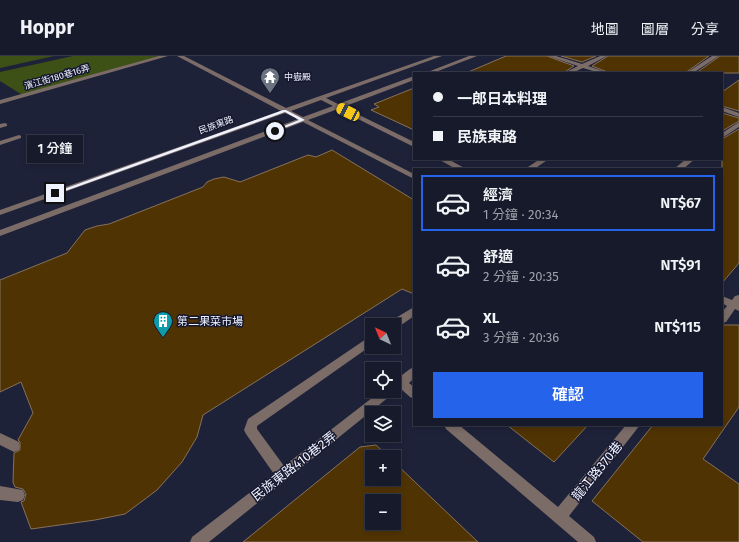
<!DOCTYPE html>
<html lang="zh-TW">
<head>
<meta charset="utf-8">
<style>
  body { margin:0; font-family:"Fira Sans","Noto Sans TC",sans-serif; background:#232737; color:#f1f3f6; height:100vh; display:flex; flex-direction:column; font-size:15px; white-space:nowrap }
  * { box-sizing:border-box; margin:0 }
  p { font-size:13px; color:#9ea1a9 }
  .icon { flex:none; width:22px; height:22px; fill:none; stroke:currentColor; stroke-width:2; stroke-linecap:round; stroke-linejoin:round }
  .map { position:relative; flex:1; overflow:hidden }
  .drawer { position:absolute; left:413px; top:112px; width:310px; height:258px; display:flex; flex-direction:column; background:#161a2b; border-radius:0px; box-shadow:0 2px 6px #0003,0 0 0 1px #353847 }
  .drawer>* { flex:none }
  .top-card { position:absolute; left:413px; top:16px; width:310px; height:88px; border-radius:0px; box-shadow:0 2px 6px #0003,0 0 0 1px #353847; display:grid; align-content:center; height:88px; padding:0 20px; background:#161a2b }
  .needle { width:26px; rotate:317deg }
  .controls { position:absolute; left:365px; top:262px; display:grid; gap:8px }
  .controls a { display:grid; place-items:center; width:36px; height:36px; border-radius:0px; background:#161a2b; box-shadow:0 2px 6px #0003,0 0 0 1px #353847; font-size:20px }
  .end { position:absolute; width:18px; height:18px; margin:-9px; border:5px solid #eff2ff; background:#111; box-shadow:0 0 0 2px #111 }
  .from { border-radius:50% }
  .bubble { position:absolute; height:28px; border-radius:0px; background:#161a2b; box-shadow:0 2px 6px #0003,0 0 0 1px #353847; font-size:13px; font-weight:600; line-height:28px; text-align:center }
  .car { position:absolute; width:12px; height:24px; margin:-12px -6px; border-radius:5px; box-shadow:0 0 3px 1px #0007; background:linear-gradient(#f5c518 24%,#345 0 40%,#f5c518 0 76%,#345 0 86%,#f5c518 0) }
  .top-card b { display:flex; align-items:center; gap:14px; height:38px; font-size:15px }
  .top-card b+b { border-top:1px solid #353847 }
  .top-card i { width:10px; height:10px; background:#f1f3f6 }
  ul { padding:7px 0 0; list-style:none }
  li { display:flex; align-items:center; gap:12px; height:56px; margin:0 8px 6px; padding:0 12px; border:2px solid transparent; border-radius:0px }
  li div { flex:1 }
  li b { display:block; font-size:15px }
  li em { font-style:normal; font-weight:600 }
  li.on { border-color:#2563eb }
  li>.icon { width:36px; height:36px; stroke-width:1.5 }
  .primary-button { display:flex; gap:8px; margin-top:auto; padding:8px 20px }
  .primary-button a { flex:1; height:46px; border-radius:0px; background:#2563eb; color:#fff; font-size:16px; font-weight:600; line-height:46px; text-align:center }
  header { display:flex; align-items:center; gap:24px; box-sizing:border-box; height:56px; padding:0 20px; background:#161a2b; border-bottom:1px solid #353847 }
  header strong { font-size:19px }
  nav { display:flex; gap:22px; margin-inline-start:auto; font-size:14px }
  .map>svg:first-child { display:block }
</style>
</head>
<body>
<header>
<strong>Hoppr</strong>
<nav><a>地圖</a><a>圖層</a><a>分享</a></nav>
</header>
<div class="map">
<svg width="739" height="486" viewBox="0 0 739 486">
  <rect width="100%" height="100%" fill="#1e2239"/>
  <path fill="#3d5016" d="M0,0H54L0,12Z
    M73,0H165L24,40L0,25V16Z"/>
  <path fill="#503303" stroke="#86725a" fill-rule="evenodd" d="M506,0H547L574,10L563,17H466Z
    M561,0H596L582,6Z
    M608,0H709L685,17H610L592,10Z
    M720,0H739V17H696Z
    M739,24V55L722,50V36Z
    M414,32V74L371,54L379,51L374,48Z
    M722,57L739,62V65L722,75Z
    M739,73V207L722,227V83Z
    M332,94L414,144V238L402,233L203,359L197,381L182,406L157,434L125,458L95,464L31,473L21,446L24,445L26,438L23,433L15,431L13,426L14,397L20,394V386L18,384L33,357L21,326L0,336V224L67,197L85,174L97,170L109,168L203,131L207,126L214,123L224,121L240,126L308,99L316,101Z
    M722,269H739V351L703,403L739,428V486H643L592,445L653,369H722Z
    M507,369H588L554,406Z
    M376,389L389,401H372V423H394V406L478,486H243L360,391ZM372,445H394V467H372Z"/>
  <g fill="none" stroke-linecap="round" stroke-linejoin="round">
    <path fill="#7b6c68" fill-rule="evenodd" d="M159,0H168L0,48V44Z
      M177,0H184L286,52L434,0H442L326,42L338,48L414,20V24L343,51L414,86V91L338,53L308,64L414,118V123L303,66L0,180V174L298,63L285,57L0,159V154L281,55ZM321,44L333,50L303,61L291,55Z
      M469,0H477L433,17H425Z
      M548,0H556L582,8L600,0H607L588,10L609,17H600L583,12L572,17H564L578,10Z
      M712,0H719L693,17H686Z
      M722,51L739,57V61L722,55Z
      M739,66V71L722,82V77Z
      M5,67L7,68V70L0,72V68Z
      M19,79L21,80V82L0,89V85Z
      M438,103H448L466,113H456Z
      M540,103H549L534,113H525Z
      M686,103H695L683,113H674Z
      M739,239V255L735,253L726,266L722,267V256L727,250L722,247V240L732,244L735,240Z
      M414,251V260L397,272L394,273V269H388L389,266Z
      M372,279V289L257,370V373L284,410L381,335H394V325L410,313L414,311V322L409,327L414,331V343L410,341L401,333L395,336L209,486H190L192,481L274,418L246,378L244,374L248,363Z
      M444,369H459L558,451L626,369H640L569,460L594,481L596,486H578L446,373Z
      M0,377L19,386L20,390L19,394L14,396L0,389Z
      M0,430L23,434L25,439L23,444L18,446L0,444Z"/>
  </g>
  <path fill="#eff2ff" d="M283,54H286L305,64L274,76V74L299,64L285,56L57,138L53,137Z"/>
  <defs>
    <g id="temple-pin" transform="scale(1)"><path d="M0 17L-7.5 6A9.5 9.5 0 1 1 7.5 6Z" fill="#6b7280" stroke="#15182f"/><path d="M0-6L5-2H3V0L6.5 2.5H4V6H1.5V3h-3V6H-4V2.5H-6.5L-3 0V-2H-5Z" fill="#fff"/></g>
    <g id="building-pin" transform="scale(1)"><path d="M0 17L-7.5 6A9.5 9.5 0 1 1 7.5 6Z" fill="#0f9aa8" stroke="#15182f"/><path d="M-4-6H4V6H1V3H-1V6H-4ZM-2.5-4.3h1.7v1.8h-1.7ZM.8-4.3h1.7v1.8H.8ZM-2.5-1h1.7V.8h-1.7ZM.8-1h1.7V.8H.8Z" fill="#fff"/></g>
  </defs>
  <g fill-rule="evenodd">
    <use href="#temple-pin" x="270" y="21"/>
    <use href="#building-pin" x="163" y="265"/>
  </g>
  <g text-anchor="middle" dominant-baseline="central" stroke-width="3" stroke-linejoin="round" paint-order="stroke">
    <g font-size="9" fill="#eff2ff" stroke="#15182f">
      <text transform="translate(57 21) rotate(-16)">濱江街180巷16弄</text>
      <text transform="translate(216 69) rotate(-20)">民族東路</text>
    </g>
    <g font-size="9" fill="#eff2ff" stroke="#15182f" text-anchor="start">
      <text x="284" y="21">中嶽殿</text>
    </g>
    <g font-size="11" fill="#eff2ff" stroke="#15182f" text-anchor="start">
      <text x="177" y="265">第二果菜市場</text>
    </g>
    <g font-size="13" fill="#eff2ff" stroke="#15182f">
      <text transform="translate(294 410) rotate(-38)">民族東路410巷2弄</text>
      <text transform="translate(597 415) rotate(-51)">龍江路370巷</text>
    </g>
  </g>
</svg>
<div class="controls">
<a><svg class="needle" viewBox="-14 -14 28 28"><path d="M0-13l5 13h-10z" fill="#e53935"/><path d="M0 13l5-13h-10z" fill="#9ea1a9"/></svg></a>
<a><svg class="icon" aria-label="locate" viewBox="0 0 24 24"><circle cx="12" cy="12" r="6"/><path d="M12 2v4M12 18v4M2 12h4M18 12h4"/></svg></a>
<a><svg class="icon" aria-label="layers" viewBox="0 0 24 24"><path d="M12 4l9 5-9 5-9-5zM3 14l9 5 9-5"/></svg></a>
<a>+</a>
<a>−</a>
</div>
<i class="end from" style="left:275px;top:75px"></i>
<i class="end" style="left:55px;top:137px"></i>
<div class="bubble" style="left:27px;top:79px;width:56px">1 分鐘</div>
<i class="car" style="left:348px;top:56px;rotate:296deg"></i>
<div class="top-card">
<b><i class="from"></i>一郎日本料理</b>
<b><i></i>民族東路</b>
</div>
<section class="drawer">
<ul>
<li class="on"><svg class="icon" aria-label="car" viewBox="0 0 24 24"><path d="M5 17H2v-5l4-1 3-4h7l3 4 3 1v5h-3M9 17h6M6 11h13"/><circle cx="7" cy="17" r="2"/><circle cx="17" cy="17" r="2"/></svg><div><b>經濟</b><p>1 分鐘 · 20:34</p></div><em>NT$67</em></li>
<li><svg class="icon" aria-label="car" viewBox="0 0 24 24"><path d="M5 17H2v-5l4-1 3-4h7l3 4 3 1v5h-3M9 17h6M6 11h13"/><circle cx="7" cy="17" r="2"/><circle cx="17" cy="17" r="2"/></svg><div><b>舒適</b><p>2 分鐘 · 20:35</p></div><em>NT$91</em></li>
<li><svg class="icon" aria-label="car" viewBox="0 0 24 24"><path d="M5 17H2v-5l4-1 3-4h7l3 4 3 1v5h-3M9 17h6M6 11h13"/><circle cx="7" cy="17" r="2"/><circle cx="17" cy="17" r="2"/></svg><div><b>XL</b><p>3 分鐘 · 20:36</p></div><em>NT$115</em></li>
</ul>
<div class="primary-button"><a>確認</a></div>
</section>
</div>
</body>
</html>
